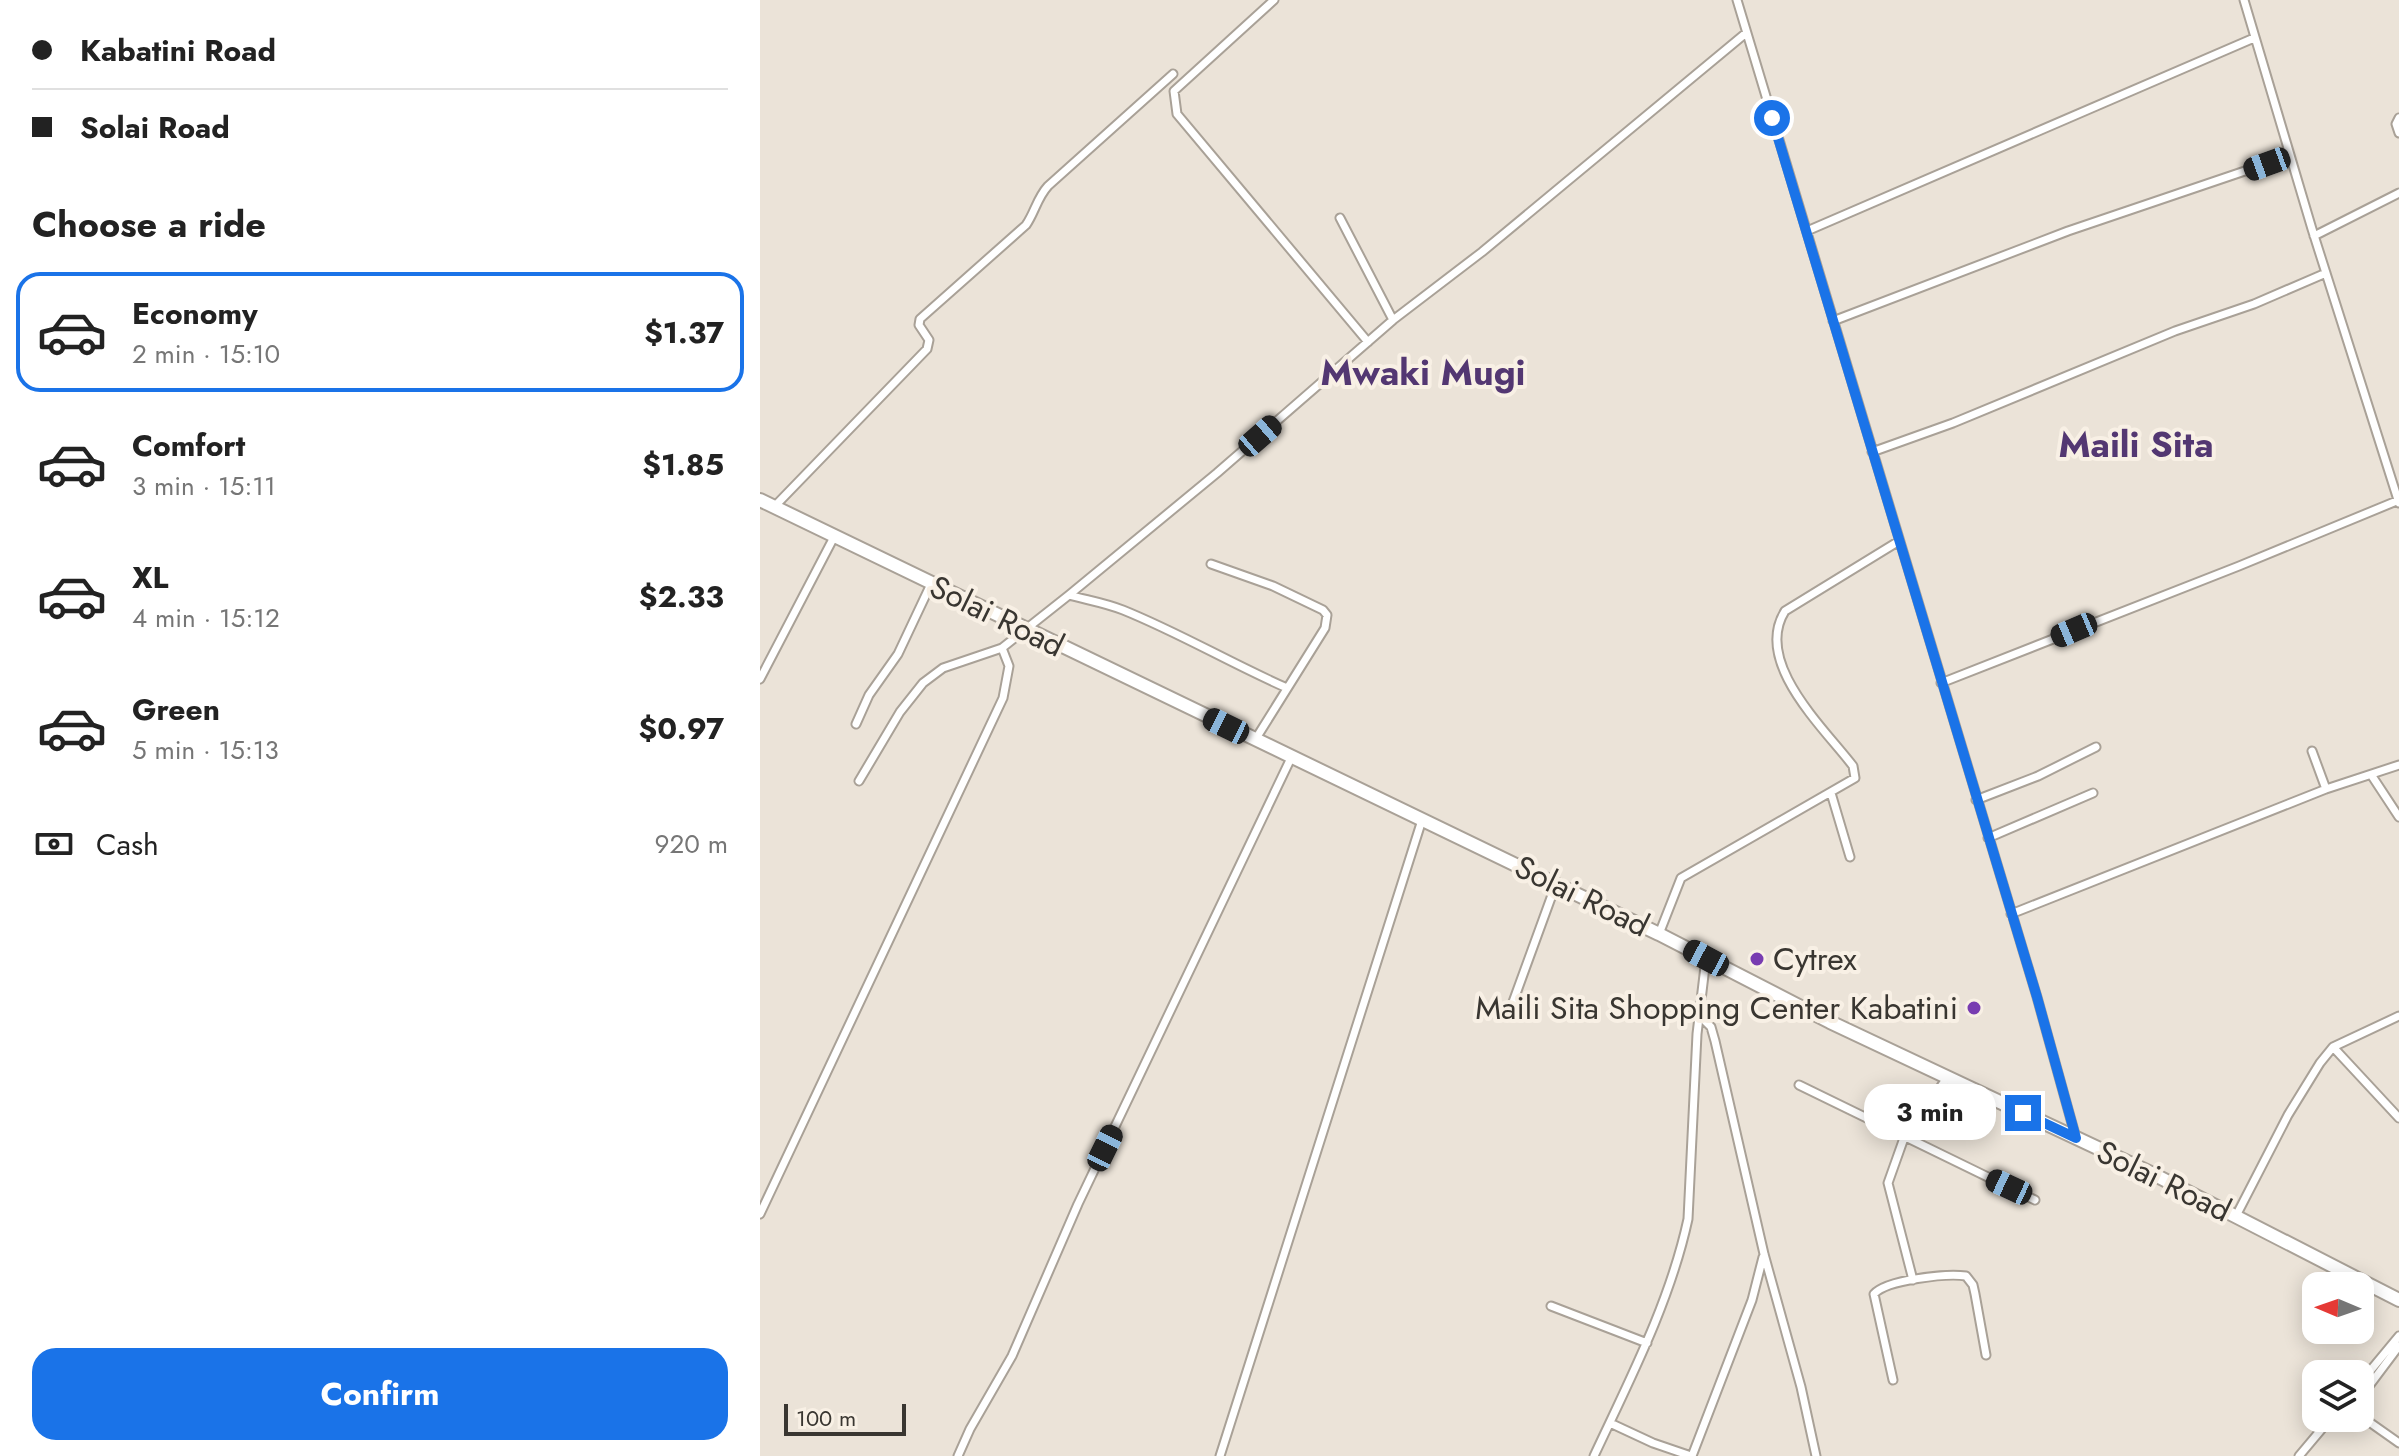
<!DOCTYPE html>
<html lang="en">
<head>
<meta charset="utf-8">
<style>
  body { margin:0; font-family:Jost,sans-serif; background:#f2f2f2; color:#222; height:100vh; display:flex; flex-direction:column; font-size:30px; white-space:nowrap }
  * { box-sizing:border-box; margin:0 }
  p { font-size:26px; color:#767676 }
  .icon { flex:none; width:44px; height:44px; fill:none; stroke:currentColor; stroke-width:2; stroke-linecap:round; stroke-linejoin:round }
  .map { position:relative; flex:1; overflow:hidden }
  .sheet { display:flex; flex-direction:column; background:#fff; width:760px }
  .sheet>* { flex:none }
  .guide { display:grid; align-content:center; height:176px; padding:0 32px; background:#fff }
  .needle { width:52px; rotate:272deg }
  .buttons { position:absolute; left:1542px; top:1272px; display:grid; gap:16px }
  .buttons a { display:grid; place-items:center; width:72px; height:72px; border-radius:16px; background:#fff; box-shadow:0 4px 20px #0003; font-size:40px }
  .scale { position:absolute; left:24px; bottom:20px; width:122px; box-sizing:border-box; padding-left:8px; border:4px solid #393631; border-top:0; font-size:22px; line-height:28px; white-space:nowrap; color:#393631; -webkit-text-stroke:6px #f8f0e5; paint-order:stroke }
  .end { position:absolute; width:36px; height:36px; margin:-18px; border:10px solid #1a73e8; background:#fff; box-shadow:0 0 0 4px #fff }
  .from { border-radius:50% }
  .bubble { position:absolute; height:56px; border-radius:24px; background:#fff; box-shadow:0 4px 20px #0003; font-size:26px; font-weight:700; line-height:56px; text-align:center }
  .car { position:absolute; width:24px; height:48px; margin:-24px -12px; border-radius:10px; box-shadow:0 0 6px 2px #0007; background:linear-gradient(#222 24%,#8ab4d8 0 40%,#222 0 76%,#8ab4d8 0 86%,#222 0) }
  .guide b { display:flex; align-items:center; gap:28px; height:76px; font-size:30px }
  .guide b+b { border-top:2px solid #e0e0e0 }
  .guide i { width:20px; height:20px; background:#222 }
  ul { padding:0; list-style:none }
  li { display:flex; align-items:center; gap:24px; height:120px; margin:0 16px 12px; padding:0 16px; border:4px solid transparent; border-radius:24px }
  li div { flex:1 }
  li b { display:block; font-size:30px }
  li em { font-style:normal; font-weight:700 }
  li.active { border-color:#1a73e8 }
  li>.icon { width:72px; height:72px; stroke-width:1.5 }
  h2 { padding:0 32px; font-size:36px; line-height:96px }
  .pay { display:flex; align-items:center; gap:20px; height:88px; padding:0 32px; font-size:30px }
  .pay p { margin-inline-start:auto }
  .cta { display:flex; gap:16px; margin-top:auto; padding:16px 32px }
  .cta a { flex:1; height:92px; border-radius:24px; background:#1a73e8; color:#fff; font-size:32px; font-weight:700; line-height:92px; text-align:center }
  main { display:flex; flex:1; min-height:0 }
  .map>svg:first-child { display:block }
</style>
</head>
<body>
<main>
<section class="sheet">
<div class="guide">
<b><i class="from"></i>Kabatini Road</b>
<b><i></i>Solai Road</b>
</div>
<h2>Choose a ride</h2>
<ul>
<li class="active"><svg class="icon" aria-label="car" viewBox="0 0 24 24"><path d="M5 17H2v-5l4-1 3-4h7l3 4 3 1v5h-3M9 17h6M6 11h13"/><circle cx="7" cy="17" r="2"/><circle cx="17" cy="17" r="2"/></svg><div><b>Economy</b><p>2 min · 15:10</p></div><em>$1.37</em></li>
<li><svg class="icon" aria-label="car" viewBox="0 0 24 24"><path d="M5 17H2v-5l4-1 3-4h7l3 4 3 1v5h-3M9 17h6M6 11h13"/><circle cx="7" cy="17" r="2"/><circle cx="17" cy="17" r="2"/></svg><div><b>Comfort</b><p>3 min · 15:11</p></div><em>$1.85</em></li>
<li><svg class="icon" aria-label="car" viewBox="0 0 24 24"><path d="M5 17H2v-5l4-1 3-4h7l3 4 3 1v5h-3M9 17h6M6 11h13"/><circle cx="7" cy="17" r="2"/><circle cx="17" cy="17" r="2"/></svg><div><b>XL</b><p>4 min · 15:12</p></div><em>$2.33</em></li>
<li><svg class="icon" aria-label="car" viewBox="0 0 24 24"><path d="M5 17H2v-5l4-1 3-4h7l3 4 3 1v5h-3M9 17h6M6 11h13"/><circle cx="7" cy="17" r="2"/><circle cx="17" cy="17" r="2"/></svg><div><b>Green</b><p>5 min · 15:13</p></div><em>$0.97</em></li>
</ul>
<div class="pay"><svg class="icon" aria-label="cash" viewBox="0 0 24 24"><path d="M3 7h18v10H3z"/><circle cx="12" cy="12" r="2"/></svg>Cash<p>920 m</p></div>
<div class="cta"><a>Confirm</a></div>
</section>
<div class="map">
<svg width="1639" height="1456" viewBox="0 0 1639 1456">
  <rect width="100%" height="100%" fill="#ebe3d8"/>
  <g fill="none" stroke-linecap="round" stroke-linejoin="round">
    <g stroke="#a9a197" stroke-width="11">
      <path id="minor" d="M514,0L414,91L417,114L608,342
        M977,0L1277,997L1316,1138
        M1484,0L1552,229L1639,503
        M1639,118L1636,124L1639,133
        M580,218L633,320
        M1047,231L1494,38
        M1554,236L1639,193
        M1073,321L1308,231L1529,156
        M1112,452L1193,423L1415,331L1494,304L1566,273
        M14,507L167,349L169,340L159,325L160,319L266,225C275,212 277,198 288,186L413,74
        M451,564L513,586L563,610L567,615L565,628L495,740
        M309,595C327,600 346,603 363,610C420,633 472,664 527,688
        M0,679L74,537
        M1181,683L1479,566L1639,500
        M96,724L109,695L138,654L171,584
        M1552,751L1566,789
        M1612,776L1639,817
        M99,781L140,712L163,683L183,668L242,648L309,595L457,473L633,320L722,252L986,33
        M1071,793L1090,857
        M1216,800L1278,776L1336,747
        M1228,838L1333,793
        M1251,914L1566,789L1639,765
        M899,934L921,878L1095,778L1093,766C1063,727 993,662 1025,611L1139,541
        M749,1013L796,884
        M940,1016L951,1027L955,1041L1004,1254L1041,1387L1056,1456
        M1573,1047L1639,1118
        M1039,1085L1275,1200
        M0,1214L243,698L249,666L242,648
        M1476,1216L1528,1115L1560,1063L1573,1047L1639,1016
        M1153,1280L1128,1183L1144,1138L1187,1078
        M791,1306L887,1343
        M1133,1380L1114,1294C1126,1280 1187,1273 1206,1276L1213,1285L1215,1294L1226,1355
        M1600,1383L1639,1336
        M1600,1398L1639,1346
        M1600,1410L1605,1419L1639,1443
        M850,1423L893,1443L931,1456
        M198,1456L210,1429L252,1356L318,1204L531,758
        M460,1456L662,820
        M834,1456C870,1379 910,1302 928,1219L937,1034L946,958
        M932,1456L992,1300L1003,1257
        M1539,1456L1571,1418"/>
    </g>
    <g stroke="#a9a197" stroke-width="16">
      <path id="trunk" d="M0,500L899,934L1070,1022L1395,1175L1639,1300"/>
    </g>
    <use href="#minor" stroke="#fff" stroke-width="7"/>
    <use href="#trunk" stroke="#fff" stroke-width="12"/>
  </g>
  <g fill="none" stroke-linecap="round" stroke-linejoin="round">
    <path stroke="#1a73e8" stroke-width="10" d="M1012,118L1277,997L1316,1138L1263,1113"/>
  </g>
  <g fill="#783cb1" stroke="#f8f0e5" stroke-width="3">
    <circle cx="997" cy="959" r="8"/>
    <circle cx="1214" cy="1008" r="8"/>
  </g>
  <g text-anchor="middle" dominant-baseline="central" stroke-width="8" stroke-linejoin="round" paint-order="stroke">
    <g font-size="32" fill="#393631" stroke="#f8f0e5">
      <text transform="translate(237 616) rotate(26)">Solai Road</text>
      <text transform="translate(822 896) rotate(26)">Solai Road</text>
      <text transform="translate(1404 1181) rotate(26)">Solai Road</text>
    </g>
    <g font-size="32" fill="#393631" stroke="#f8f0e5" text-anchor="start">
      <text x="1013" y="959">Cytrex</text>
      <text x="1198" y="1008" text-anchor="end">Maili Sita Shopping Center Kabatini</text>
    </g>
    <g font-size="36" font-weight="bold" fill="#533772" stroke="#f8f0e5">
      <text x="663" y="372">Mwaki Mugi</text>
      <text x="1376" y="444">Maili Sita</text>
    </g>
  </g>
</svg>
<div class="buttons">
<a><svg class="needle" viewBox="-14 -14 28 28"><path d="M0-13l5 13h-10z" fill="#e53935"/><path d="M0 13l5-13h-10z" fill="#767676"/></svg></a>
<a><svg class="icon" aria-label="layers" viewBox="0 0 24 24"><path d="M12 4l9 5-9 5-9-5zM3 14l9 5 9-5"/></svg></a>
</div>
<div class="scale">100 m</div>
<i class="end from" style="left:1012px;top:118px"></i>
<i class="end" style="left:1263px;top:1113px"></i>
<div class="bubble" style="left:1104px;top:1084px;width:132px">3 min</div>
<i class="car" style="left:1507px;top:164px;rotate:250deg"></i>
<i class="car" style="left:500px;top:436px;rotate:49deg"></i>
<i class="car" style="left:1314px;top:630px;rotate:247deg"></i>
<i class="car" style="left:466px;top:726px;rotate:296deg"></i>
<i class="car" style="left:946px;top:958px;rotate:298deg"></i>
<i class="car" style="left:345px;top:1148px;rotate:26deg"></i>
<i class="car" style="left:1249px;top:1187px;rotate:295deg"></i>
</div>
</main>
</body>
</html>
